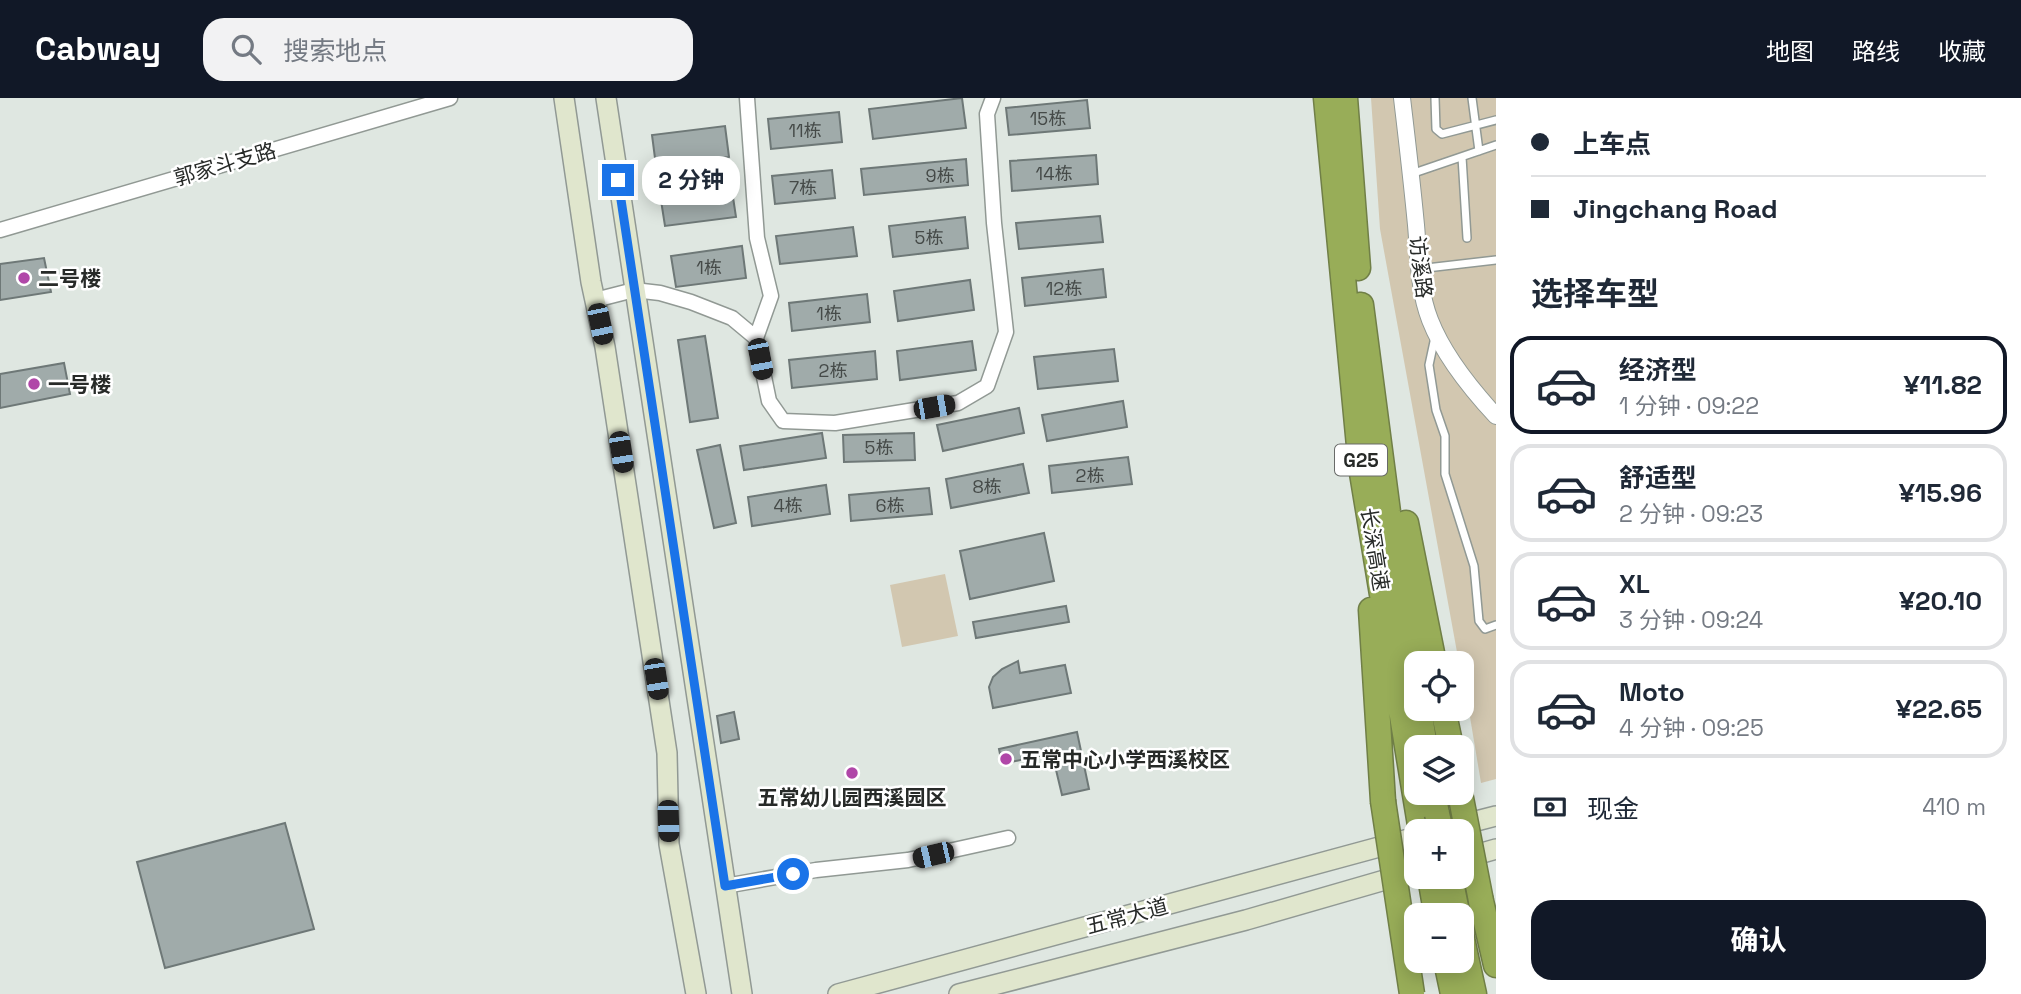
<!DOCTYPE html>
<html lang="zh">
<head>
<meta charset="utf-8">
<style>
  body { margin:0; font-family:"Space Grotesk","Noto Sans SC",sans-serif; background:#f2f2f3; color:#1f2937; height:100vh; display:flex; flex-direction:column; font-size:26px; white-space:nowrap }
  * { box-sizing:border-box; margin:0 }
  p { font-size:23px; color:#747a83 }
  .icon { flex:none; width:38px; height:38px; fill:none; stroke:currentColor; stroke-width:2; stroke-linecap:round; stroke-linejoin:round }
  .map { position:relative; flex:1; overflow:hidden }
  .drawer { display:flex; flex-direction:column; background:#fff; width:525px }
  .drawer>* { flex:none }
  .banner { display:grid; align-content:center; height:154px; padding:0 35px; background:#fff }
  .tools { position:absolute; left:1404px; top:553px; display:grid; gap:14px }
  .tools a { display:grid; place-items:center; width:70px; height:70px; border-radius:14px; background:#fff; box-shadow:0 4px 18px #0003; font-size:35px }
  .end { position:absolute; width:32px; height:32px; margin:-16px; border:9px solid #1a73e8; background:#fff; box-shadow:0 0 0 4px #fff }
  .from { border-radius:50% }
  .bubble { position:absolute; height:49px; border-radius:21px; background:#fff; box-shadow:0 4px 18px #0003; font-size:23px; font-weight:700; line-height:49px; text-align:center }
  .car { position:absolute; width:21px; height:42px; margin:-21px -10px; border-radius:9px; box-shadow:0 0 5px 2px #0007; background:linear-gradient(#222 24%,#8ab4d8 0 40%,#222 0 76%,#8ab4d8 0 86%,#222 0) }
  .banner b { display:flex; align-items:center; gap:24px; height:66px; font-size:26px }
  .banner b+b { border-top:2px solid #e0e1e3 }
  .banner i { width:18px; height:18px; background:#1f2937 }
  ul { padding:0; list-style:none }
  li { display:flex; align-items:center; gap:21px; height:98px; margin:0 14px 10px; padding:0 21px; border:4px solid #e0e1e3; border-radius:21px }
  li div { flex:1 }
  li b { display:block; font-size:26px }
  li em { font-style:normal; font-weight:700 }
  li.active { border-color:#111827 }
  li>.icon { width:63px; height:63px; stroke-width:1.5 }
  h2 { padding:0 35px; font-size:32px; line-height:84px }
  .pay { display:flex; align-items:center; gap:18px; height:77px; padding:0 35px; font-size:26px }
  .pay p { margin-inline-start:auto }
  .primary-button { display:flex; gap:14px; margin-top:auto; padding:14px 35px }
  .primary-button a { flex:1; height:80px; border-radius:21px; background:#111827; color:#fff; font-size:28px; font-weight:700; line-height:80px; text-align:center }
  header { display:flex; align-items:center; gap:42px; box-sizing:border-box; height:98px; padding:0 35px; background:#111827; color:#fff }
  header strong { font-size:33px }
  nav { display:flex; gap:38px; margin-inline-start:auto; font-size:24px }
  .search { width:490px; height:63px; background:#f2f2f3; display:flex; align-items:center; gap:18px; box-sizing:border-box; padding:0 24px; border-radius:21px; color:#747a83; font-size:26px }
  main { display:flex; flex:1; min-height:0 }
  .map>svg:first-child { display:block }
</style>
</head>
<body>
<header>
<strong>Cabway</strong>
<div class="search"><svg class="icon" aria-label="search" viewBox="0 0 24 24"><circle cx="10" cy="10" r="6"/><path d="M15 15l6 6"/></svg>搜索地点</div>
<nav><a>地图</a><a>路线</a><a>收藏</a></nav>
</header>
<main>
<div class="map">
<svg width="1496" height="896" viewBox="0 0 1496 896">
  <rect width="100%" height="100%" fill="#dfe7e1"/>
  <path fill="#d2c7b0" d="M1371,0H1496V681L1481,685L1461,565H1459L1380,131Z
    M945,476L958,538L902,549L890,487Z"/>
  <path fill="#a0abaa" stroke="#6e7877" stroke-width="2" d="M962,0L966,30L873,41L869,11Z
    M1087,2L1090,30L1009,37L1006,10Z
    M839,14L842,44L771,51L768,21Z
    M725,28L729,59L656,68L652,37Z
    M1096,57L1098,86L1012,93L1010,63Z
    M966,61L968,87L864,97L861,71Z
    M832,72L835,100L775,106L772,78Z
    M731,86L736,119L665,128L660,96Z
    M1100,118L1103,144L1019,151L1016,125Z
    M965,119L968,150L893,159L889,128Z
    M853,129L857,158L780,166L776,138Z
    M742,148L746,180L676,189L671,158Z
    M44,160L51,194L0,202V166Z
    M1103,171L1106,199L1025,208L1022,180Z
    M970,182L974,212L898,223L894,193Z
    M867,196L870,224L792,233L789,205Z
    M705,238L718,320L690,324L678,242Z
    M972,243L976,272L900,282L897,253Z
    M1114,251L1118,283L1038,291L1034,259Z
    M875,253L877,281L792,290L789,262Z
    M64,265L70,296L0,310V276Z
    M1123,303L1127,329L1047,343L1042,317Z
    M1019,310L1024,335L943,353L937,327Z
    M822,335L826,360L744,372L740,348Z
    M914,335L915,362L844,364L843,337Z
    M720,347L736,425L714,430L697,352Z
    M1128,359L1132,386L1052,395L1049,368Z
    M1023,366L1029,395L951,410L946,381Z
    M826,387L830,416L752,428L748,399Z
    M929,390L932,416L851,423L849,397Z
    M1044,435L1054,483L970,501L960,453Z
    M1066,508L1069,524L976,540L973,524Z
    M1018,563L1020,575L1065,567L1071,595L993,610L989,589L993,579L1002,571Z
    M734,614L739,641L721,645L717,618Z
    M1077,634L1089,691L1062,697L1052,655L1002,666L999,651Z
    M285,725L314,831L165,870L137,764Z"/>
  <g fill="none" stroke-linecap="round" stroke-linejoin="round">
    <g stroke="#919994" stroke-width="10">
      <path id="service" d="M1435,0L1436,31L1442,36L1496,22
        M1472,0L1479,53
        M1462,59L1467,140
        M1411,76L1496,47
        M1418,171L1496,162
        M1435,239L1429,267L1436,312L1445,338V376L1474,468L1479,523L1485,531L1496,527"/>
    </g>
    <g stroke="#919994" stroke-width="17">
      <path id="minor" d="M747,0L757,140L771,198L756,240L769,303L783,323L835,325L958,305L987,288L1006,234L994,125L987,16L993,0
        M0,132L450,0
        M595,202L634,192L660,195L691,204L732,220L756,240
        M725,788L816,772L908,762L1008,740"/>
    </g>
    <g stroke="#919994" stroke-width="18">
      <path id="tertiary" d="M1402,0C1407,42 1412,85 1416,127C1419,160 1418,191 1430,222C1444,258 1470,290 1496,318"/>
    </g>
    <g stroke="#919994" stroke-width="22">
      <path id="secondary" d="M564,0L591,184L605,249L667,655L669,746L696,896
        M606,0L742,896
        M1453,729L1496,718
        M1461,761L1496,751
        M838,896L1416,739
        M959,896L1246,822L1416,773"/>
    </g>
    <g stroke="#707f47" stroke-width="27">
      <path id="motorway" d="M1326,0L1361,369L1421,733
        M1345,0L1358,170
        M1361,207L1388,414L1416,594
        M1406,425L1434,565
        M1371,512L1383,703
        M1419,611L1425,649
        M1443,611L1451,649
        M1433,695L1437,716
        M1481,803L1496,867
        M1461,836L1474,896
        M1446,863L1453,896"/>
    </g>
    <use href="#service" stroke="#fff" stroke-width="7"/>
    <use href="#minor" stroke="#fff" stroke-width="14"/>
    <use href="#tertiary" stroke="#fff" stroke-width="16"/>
    <use href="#secondary" stroke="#e0e6cd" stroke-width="19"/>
    <use href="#motorway" stroke="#98ad58" stroke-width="24"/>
    <g stroke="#707f47" stroke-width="27" stroke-linecap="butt">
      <path id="motorway-bridge" d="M1460,695L1481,803
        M1383,703L1412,896
        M1437,716L1441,733
        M1430,779L1436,814
        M1450,779L1456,809"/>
    </g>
    <use href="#motorway-bridge" stroke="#98ad58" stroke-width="24"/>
  </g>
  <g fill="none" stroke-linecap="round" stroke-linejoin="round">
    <path stroke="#1a73e8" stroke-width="9" d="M618,82L725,788L793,776"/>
  </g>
  <g fill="#b047a8" stroke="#fff" stroke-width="2.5">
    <circle cx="24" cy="180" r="7"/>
    <circle cx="34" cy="286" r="7"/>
    <circle cx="1006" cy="661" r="7"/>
    <circle cx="852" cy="675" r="7"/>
  </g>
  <g text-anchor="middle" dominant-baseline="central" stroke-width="5" stroke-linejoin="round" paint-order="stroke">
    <g font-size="18" fill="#454a48">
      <text x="1048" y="20">15栋</text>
      <text x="805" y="32">11栋</text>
      <text x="1054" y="75">14栋</text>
      <text x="940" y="77">9栋</text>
      <text x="803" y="89">7栋</text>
      <text x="929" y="139">5栋</text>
      <text x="709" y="169">1栋</text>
      <text x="1064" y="190">12栋</text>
      <text x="829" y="215">1栋</text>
      <text x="833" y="272">2栋</text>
      <text x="879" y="349">5栋</text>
      <text x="1090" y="377">2栋</text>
      <text x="987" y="388">8栋</text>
      <text x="788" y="407">4栋</text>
      <text x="890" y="407">6栋</text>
    </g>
    <rect fill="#fff" stroke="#686a68" stroke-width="2" x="1335" y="346.5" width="52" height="31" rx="5"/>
    <g font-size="19" font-weight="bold" fill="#272a28">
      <text x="1361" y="362">G25</text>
    </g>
    <g font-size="21" fill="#272a28" stroke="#fff">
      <text transform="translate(225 66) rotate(-16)">郭家斗支路</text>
      <text transform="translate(1421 169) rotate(83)">访溪路</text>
      <text transform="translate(1375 451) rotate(81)">长深高速</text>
      <text transform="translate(1127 818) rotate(-15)">五常大道</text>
    </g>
    <g font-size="21" font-weight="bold" fill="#272a28" stroke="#fff" text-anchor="start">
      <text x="38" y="180">二号楼</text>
      <text x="48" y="286">一号楼</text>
      <text x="1020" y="661">五常中心小学西溪校区</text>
      <text x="852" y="699" text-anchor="middle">五常幼儿园西溪园区</text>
    </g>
  </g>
</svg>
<div class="tools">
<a><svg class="icon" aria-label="locate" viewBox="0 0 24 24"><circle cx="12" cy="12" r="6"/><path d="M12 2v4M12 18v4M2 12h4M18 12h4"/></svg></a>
<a><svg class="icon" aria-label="layers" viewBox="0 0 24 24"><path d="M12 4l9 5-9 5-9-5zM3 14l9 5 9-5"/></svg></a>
<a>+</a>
<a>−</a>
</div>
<i class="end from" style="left:793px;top:776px"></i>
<i class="end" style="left:618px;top:82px"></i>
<div class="bubble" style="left:642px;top:58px;width:98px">2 分钟</div>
<i class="car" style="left:600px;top:226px;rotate:168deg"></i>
<i class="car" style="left:760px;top:261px;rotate:169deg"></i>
<i class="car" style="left:934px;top:309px;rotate:80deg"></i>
<i class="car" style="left:621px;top:354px;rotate:171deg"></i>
<i class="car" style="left:656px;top:581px;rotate:171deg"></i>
<i class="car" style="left:668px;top:723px;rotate:178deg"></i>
<i class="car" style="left:933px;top:757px;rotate:257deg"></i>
</div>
<section class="drawer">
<div class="banner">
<b><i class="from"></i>上车点</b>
<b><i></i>Jingchang Road</b>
</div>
<h2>选择车型</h2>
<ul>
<li class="active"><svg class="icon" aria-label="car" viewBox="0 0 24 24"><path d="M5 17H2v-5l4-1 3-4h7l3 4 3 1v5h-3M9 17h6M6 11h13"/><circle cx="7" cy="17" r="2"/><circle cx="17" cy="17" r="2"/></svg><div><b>经济型</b><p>1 分钟 · 09:22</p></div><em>¥11.82</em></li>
<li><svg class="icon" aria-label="car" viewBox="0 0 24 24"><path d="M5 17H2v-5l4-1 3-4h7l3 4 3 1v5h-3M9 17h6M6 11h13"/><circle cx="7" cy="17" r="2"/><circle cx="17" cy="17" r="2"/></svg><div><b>舒适型</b><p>2 分钟 · 09:23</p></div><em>¥15.96</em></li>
<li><svg class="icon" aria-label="car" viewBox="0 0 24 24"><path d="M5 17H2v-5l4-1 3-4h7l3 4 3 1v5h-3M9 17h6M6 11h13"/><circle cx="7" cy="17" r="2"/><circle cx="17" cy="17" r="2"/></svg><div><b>XL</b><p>3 分钟 · 09:24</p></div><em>¥20.10</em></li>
<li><svg class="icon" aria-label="car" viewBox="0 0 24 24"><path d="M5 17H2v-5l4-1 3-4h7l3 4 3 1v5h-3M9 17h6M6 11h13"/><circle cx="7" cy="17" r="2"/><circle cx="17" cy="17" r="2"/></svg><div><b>Moto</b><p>4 分钟 · 09:25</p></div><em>¥22.65</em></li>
</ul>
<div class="pay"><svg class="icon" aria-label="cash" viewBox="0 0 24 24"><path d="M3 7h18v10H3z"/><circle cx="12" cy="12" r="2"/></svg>现金<p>410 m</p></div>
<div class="primary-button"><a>确认</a></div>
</section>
</main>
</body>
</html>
